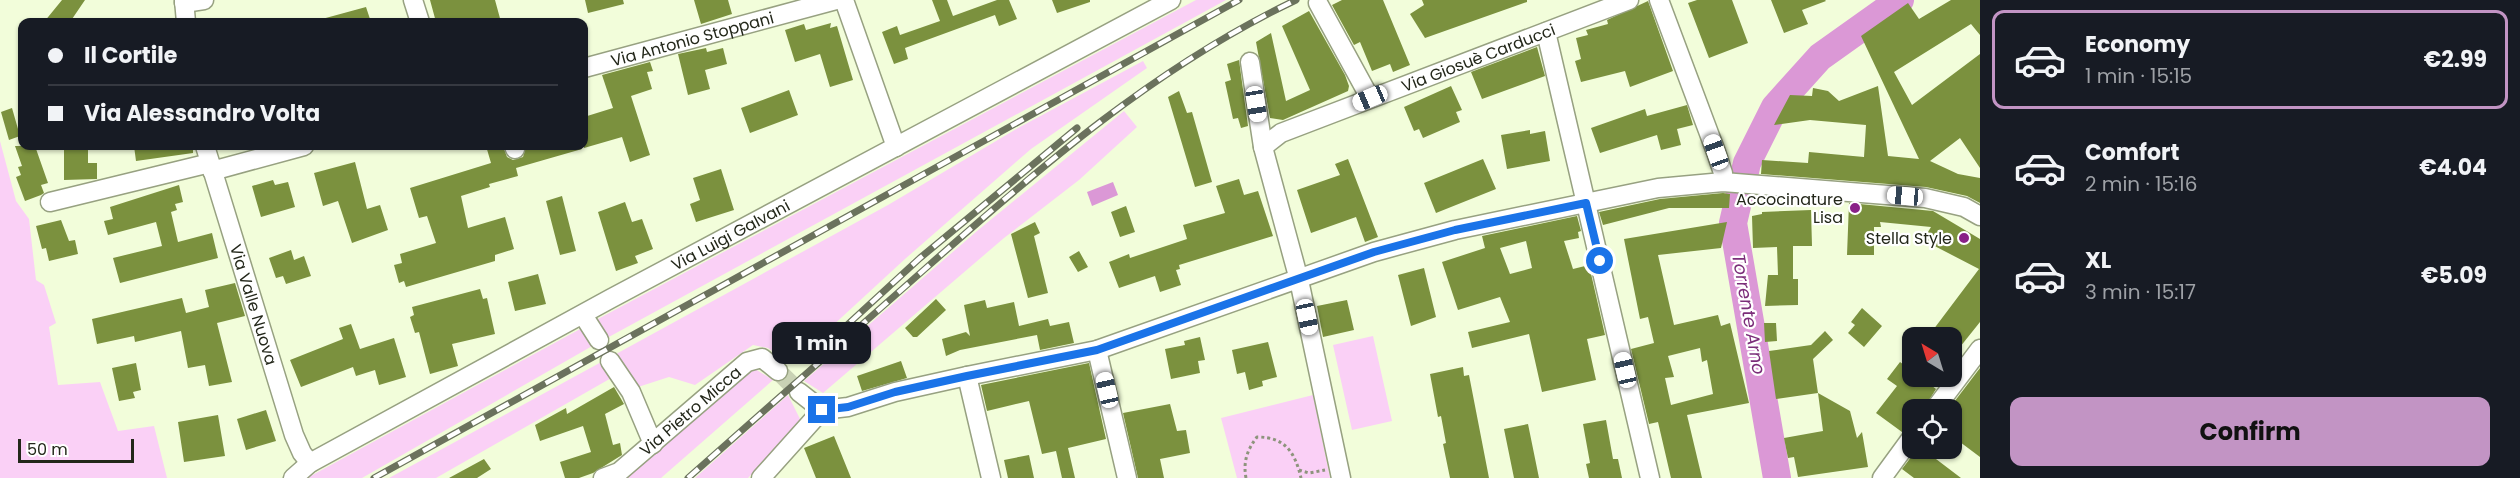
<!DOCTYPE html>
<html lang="en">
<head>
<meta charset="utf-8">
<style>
  body { margin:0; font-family:Poppins,sans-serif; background:#242831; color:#f1f3f6; height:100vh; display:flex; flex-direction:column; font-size:22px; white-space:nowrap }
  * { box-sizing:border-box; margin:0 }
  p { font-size:20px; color:#9ea1a6 }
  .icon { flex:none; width:33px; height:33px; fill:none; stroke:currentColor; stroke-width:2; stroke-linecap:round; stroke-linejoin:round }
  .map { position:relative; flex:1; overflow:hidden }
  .sheet { display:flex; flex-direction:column; background:#171b24; width:540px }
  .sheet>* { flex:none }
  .banner { position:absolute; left:18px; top:18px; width:570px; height:132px; border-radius:12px; box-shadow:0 2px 4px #0004; display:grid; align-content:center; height:132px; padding:0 30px; background:#171b24 }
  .needle { width:39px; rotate:322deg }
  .tools { position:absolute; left:1902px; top:327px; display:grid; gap:12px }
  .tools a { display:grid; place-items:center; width:60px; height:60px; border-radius:12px; background:#171b24; box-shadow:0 2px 4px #0004; font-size:30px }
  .scale { position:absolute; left:18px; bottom:15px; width:116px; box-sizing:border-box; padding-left:6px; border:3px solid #23271a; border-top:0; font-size:16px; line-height:21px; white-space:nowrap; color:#23271a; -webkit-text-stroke:4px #fff; paint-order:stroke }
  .end { position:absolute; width:27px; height:27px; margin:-14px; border:8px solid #1a73e8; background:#fff; box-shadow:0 0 0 3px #fff }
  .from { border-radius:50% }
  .bubble { position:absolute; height:42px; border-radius:12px; background:#171b24; box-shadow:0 2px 4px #0004; font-size:20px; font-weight:700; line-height:42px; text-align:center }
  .car { position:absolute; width:18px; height:36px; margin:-18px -9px; border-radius:8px; box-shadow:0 0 4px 2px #0007; background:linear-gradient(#fff 24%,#345 0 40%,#fff 0 76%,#345 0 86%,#fff 0) }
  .banner b { display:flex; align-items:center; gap:21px; height:57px; font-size:22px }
  .banner b+b { border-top:2px solid #363941 }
  .banner i { width:15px; height:15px; background:#f1f3f6 }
  ul { padding:10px 0 0; list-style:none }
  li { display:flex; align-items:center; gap:18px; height:99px; margin:0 12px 9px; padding:0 18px; border:3px solid transparent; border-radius:12px }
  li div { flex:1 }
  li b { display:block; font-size:22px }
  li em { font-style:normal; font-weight:700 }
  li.current { border-color:#c294c4 }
  li>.icon { width:54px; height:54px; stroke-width:1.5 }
  .button { display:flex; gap:12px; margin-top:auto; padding:12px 30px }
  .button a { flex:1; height:69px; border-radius:12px; background:#c294c4; color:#111; font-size:24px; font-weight:700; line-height:69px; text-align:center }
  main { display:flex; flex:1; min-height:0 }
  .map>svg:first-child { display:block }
</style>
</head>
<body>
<main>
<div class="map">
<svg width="1980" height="478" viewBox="0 0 1980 478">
  <rect width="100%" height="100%" fill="#f2fdda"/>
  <path fill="#fad0f6" d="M1196,0H1226L607,338L596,320Z
    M1143,61L1147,68L1031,149L905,259L791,364L768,348L753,345L695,385L669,377L638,387L616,354L888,205L1018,128Z
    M1124,111L1137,127L1079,180L1004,238L823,393L804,381L977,231Z
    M0,141L16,201L29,219L36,280L44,285L56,323L49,327L58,385L100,382L118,431L154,426L167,478H0Z
    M582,328L594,345L362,478H307Z
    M1373,336L1392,421L1352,430L1333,345Z
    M605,360L613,377L436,478H389Z
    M752,367L773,380L661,478H626Z
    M788,395L801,421L748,478H695Z
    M1313,395L1330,478H1237L1221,418Z"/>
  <path fill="#db98d6" d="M1113,182L1118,195L1092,206L1087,192Z"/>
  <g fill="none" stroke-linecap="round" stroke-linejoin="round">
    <path stroke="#db98d6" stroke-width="28" d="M1777,478L1733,223L1747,163L1775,107L1820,57L1900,0"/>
  </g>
  <path fill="#7b913e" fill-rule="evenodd" d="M62,0H85L70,22H44Z
    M430,0H495L501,22H436Z
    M585,0H623L624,4L588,13Z
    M694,0H728L732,14L701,24Z
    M932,0H947L953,16L997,0H1009L1017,19L999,26L995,15L905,48L908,59L894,64L882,32L897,26L900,35L940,21Z
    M1052,0H1090V2L1057,13Z
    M1342,0H1383L1410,65L1393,72L1390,64L1372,71L1360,42L1354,45L1332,5Z
    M1422,0H1527V2L1425,38L1410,14L1424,5Z
    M1697,0H1732L1748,43L1709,58L1688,3Z
    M1771,0H1825L1826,1L1802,10L1808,24L1784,33Z
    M1951,0H1980V35L1971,24L1894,72L1912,105L1980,54V168L1960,138L1930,161L1958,174L1980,178V203L1967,196L1926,187L1761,174L1762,160L1808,163L1809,152L1864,157L1866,125L1810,120L1774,125L1790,95L1812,96L1813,88L1828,91L1839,101L1878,86L1888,156L1919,159L1861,36L1908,3L1919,19Z
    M1648,1L1673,71L1630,87L1625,71L1581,82L1575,61L1581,59L1576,38L1588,35L1586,30L1608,24L1607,20Z
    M366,7L371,22H323L322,19Z
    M1309,11L1345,75L1349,86L1348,91L1283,120L1270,118L1256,42L1271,33L1286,101L1310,90L1282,26Z
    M831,23L830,28L837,26L853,80L830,87L820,54L795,62L785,30L804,24L806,30Z
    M1537,47L1545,76L1482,99L1471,72Z
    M706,48L707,52L723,48L727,64L705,70L710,89L688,95L678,54Z
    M1239,60L1248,126L1241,128L1238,118L1233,119L1225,82L1231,80L1227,64Z
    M650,62L653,71L647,72L652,89L631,96L650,155L630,162L622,137L584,148V117L613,108L602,75Z
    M1451,86L1462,110L1456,112L1460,122L1423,138L1419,129L1414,131L1404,107Z
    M789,90L798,115L750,133L741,108Z
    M1179,91L1187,113L1192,112L1212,182L1195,187L1168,97Z
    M1687,105L1693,125L1677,129L1681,145L1661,150L1657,135L1600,153L1591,128L1645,109L1647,116Z
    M12,108L20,136L9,140L1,112Z
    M1530,130V134L1545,131L1550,161L1507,169L1501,135Z
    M15,146H35L48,183L41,185L44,193L41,195L25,201L16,177L21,175L18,167L22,166Z
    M64,146H88V163H97V179L64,180Z
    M134,146H193V153L136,161Z
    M486,146H503L507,157L513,160L523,157L526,146H581L582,149L516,168L518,176L489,184L490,187L461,196L468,228L505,217L514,249L495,255V261L406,287L404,281L399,283L394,265L402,263L400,254L436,243L427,216L419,218L410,188L491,163Z
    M1348,159L1378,237L1365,242L1356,217L1311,233L1297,190L1340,175L1335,164Z
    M1483,159L1496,189L1436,213L1424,183Z
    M355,162L367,209L380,205L388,230L352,243L338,201L323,206L314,173Z
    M721,169L734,210L696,222L690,204L700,200L693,178Z
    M1239,179L1244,195L1258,191L1273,236L1179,265L1180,269L1176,270L1181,285L1160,292L1155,276L1119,288L1109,262L1129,254L1130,258L1187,239L1183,225L1225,213L1216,186Z
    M273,180L275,185L288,182L295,207L261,217L252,186Z
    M179,185L183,202L175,204L177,210L171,212L178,242L212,233L218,258L120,283L113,258L162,246L156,222L108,235L104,221L113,219L110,207Z
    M1723,193L1730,194L1729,208H1669L1603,225L1599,212L1660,199Z
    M562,196L576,251L560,255L546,201Z
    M625,202L632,222L642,219L653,249L635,256L638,263L616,271L598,212Z
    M1849,203L1933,211L1980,239V322L1952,357V338H1927L1979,269L1923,240L1931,227L1880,222L1881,227H1874V255H1847Z
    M1126,206L1135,232L1120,237L1111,212Z
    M1811,210L1812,246H1793V279H1798V305L1765,306L1768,275H1778L1777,247L1753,248L1752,216L1762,214V212Z
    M1577,216L1581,231L1578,232L1579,238L1564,241L1573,269L1589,265L1605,335L1587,339L1596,380L1542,392L1529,334L1472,348L1468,332L1510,322L1500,297L1458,310L1442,262L1485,248L1482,236ZM1526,241L1532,268L1510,274L1500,248Z
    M61,220L69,241L75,240L78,254L49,261L46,248L42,249L36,226Z
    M1035,222L1040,233L1034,236L1048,293L1028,298L1011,234Z
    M1727,222L1721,248L1658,255L1674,325L1718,315L1721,326L1730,323L1749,403L1687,415L1702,478H1671L1658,422L1649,424L1631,349L1654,343L1648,317L1640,319L1624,239ZM1700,348L1702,362L1707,360L1713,394L1671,405L1665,378L1674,377L1668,356Z
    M291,250L294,260L304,256L311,276L286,284L283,276L276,278L269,258Z
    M1079,251L1088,267L1078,272L1069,257Z
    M1424,268L1436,317L1411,326L1398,275Z
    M538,274L546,304L515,311L508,282Z
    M235,283L245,316L217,323L232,382L209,386L205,365L188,368L181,331L135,342L134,336L97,344L92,319L182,298L186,313L209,307L205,290Z
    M480,289L483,299L487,298L495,334L452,344L458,366L430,374L419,332L415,333L410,317L414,315L412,307Z
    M936,299L946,310L917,337H913L905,328Z
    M985,300L987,308L1014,302L1019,326L1048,319L1050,326L1069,322L1074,343L1040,350L1037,335L960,350L946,356L942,339L966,332L970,336L964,305Z
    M1347,300L1354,330L1323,337L1317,306Z
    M1862,308L1882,326L1864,347L1848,333L1855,325L1851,322Z
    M1764,323H1776L1777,341L1765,342Z
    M351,324L360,349L394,338L406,377L379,385L375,370L356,376L353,367L301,387L290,360L343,339L339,328Z
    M1825,331L1833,340L1813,359L1818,393L1776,399L1769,351L1811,345Z
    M1200,337L1205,360L1198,361L1200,373L1171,379L1165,349L1185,345L1184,341Z
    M1268,342L1277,377L1262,381L1263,386L1249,390L1245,372L1237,374L1232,350Z
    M901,361L907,378L862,391L857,376Z
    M1900,362L1912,371V376H1919L1936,389L1923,410H1912V419L1902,432L1876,413L1897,386L1887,379Z
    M136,363L141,390L133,392L135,398L119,401L112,368Z
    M1089,363L1106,439L1068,448L1075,478H1062L1056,451L1042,454L1029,401L987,411L981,385Z
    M1463,367L1464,376L1469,375L1489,478H1450L1443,444L1446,443L1441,416L1438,417L1430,374Z
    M1980,368V457L1952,436V410H1948Z
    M614,387L624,404L605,414L613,445L620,443L622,455L593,473L579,478H565L560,462L591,452L583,426L540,441L535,425L566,408L567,414Z
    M1818,393L1850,411L1857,438L1862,432L1868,467L1798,477L1794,457L1788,458L1784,438L1823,431Z
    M1170,404L1177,431L1186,430L1190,453L1160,459L1164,478H1138L1123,413Z
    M266,410L276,441L246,450L237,419Z
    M218,415L225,456L184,462L178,422Z
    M1606,420L1613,459H1618L1622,478H1589L1586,464L1590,463L1583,424Z
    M1528,424L1539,478H1514L1504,429Z
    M834,436L851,478H816L804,448Z
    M1918,448H1945L1936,459L1961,478H1914L1902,469Z
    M1029,455L1034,478H1008L1004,460Z
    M484,459L491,469L477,478H449Z"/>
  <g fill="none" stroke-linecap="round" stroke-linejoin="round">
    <path stroke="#c9d2b4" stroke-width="18" stroke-dasharray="18 9" stroke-linecap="butt" d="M778,371L799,392"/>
    <g stroke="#97a181" stroke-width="21">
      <g id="minor">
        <path d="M184,0L186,22"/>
        <path d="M413,0L420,22"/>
        <path d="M844,0L896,147"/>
        <path d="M1659,0L1716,152L1723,173V182"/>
        <path d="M184,3L204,0"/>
        <path d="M1318,3L1370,98"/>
        <path d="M1546,32L1650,478"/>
        <path d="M1250,62L1263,147L1299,280L1341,478"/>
        <path id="s1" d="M584,68L836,0"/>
        <path id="s2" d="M205,146L294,435L302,453L310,463"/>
        <path d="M514,146L515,149"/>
        <path id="s3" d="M1263,147L1281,133L1629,0"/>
        <path d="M212,171L304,146"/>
        <path d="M50,202L210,163"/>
        <path d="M583,315L599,340"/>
        <path d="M1097,350L1127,478"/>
        <path d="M610,361L631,392L653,444"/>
        <path d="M967,376L991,478"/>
        <path d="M799,392L822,410"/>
        <path d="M1934,410L1980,349"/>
        <path id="s4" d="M293,478L310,463L610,299L1171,0"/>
        <path id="s5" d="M603,478L619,472L747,362L762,358L778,371"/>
        <path d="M761,478L822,410L848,407L895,392L967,376L1097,350L1374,252L1455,230L1658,188L1723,182L1925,198L1964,207L1980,216"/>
        <path d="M1882,478L1912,437"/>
      </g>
    </g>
    <path stroke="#8d947c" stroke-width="3" stroke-dasharray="3 3" stroke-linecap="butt" d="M1299,470L1309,473L1325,470
      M1246,478C1243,462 1247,450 1257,437C1285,437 1295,452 1301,478"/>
    <use href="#minor" stroke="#fff" stroke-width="18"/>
    <g stroke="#6b725d" stroke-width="7">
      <path id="rail" d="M809,360L920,258L1077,128
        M374,478L1239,0
        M688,478C767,408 847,338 926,268C1040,167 1157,66 1296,0"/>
    </g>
    <use href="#rail" stroke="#fff" stroke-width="4.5" stroke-dasharray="14" stroke-linecap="butt"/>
  </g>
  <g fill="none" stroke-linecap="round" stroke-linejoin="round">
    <path stroke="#1a73e8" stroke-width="8" d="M822,410L848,407L895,392L967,376L1097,350L1374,252L1455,230L1586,203L1600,261"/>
  </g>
  <g fill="#892187" stroke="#fff" stroke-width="2">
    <circle cx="1855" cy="208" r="6"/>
    <circle cx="1964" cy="238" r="6"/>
  </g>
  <g text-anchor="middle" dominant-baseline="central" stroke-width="4.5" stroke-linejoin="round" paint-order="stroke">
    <g font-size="16" fill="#23271a" stroke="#fff">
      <text stroke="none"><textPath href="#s1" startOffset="112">Via Antonio Stoppani</textPath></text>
      <text stroke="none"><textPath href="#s3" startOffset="234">Via Giosuè Carducci</textPath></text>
      <text stroke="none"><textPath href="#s4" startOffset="501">Via Luigi Galvani</textPath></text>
      <text stroke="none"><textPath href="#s2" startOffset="166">Via Valle Nuova</textPath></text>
      <text stroke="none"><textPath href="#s5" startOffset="111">Via Pietro Micca</textPath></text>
    </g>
    <g font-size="16" fill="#23271a" stroke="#fff" text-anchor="end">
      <text x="1843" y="199">Accocinature<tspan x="1843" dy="18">Lisa</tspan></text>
      <text x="1952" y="238">Stella Style</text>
    </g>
    <g font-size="18" font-style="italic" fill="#7b2e79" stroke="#fff">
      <text transform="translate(1749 314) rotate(80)">Torrente Arno</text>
    </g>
  </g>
</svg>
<div class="tools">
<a><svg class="needle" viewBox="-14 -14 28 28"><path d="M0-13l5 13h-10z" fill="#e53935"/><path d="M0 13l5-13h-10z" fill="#9ea1a6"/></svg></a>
<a><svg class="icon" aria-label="locate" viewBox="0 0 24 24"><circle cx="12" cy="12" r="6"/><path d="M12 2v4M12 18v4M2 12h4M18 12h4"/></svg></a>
</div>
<div class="scale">50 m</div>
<i class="end from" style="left:1600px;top:261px"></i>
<i class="end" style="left:822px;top:410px"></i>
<div class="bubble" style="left:772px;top:322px;width:99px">1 min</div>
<i class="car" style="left:1370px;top:98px;rotate:247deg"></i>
<i class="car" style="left:1256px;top:104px;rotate:171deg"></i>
<i class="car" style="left:1716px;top:152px;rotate:340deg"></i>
<i class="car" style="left:1905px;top:196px;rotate:275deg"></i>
<i class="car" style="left:1307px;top:317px;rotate:168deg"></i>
<i class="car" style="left:1625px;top:370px;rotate:347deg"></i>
<i class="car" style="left:1107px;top:390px;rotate:347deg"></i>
<div class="banner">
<b><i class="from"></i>Il Cortile</b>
<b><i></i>Via Alessandro Volta</b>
</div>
</div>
<section class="sheet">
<ul>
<li class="current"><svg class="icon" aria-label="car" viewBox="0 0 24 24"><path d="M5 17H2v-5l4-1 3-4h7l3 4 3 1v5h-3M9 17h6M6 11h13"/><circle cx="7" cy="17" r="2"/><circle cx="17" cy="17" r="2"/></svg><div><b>Economy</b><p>1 min · 15:15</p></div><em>€2.99</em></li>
<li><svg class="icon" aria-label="car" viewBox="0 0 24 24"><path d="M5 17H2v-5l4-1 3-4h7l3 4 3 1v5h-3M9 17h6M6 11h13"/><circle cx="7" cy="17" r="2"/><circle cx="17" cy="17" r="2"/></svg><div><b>Comfort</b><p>2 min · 15:16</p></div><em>€4.04</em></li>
<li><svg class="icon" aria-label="car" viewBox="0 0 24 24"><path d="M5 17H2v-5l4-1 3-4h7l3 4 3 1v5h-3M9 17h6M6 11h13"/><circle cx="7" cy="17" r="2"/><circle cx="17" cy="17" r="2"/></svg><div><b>XL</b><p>3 min · 15:17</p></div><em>€5.09</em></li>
</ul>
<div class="button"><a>Confirm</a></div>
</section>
</main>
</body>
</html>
